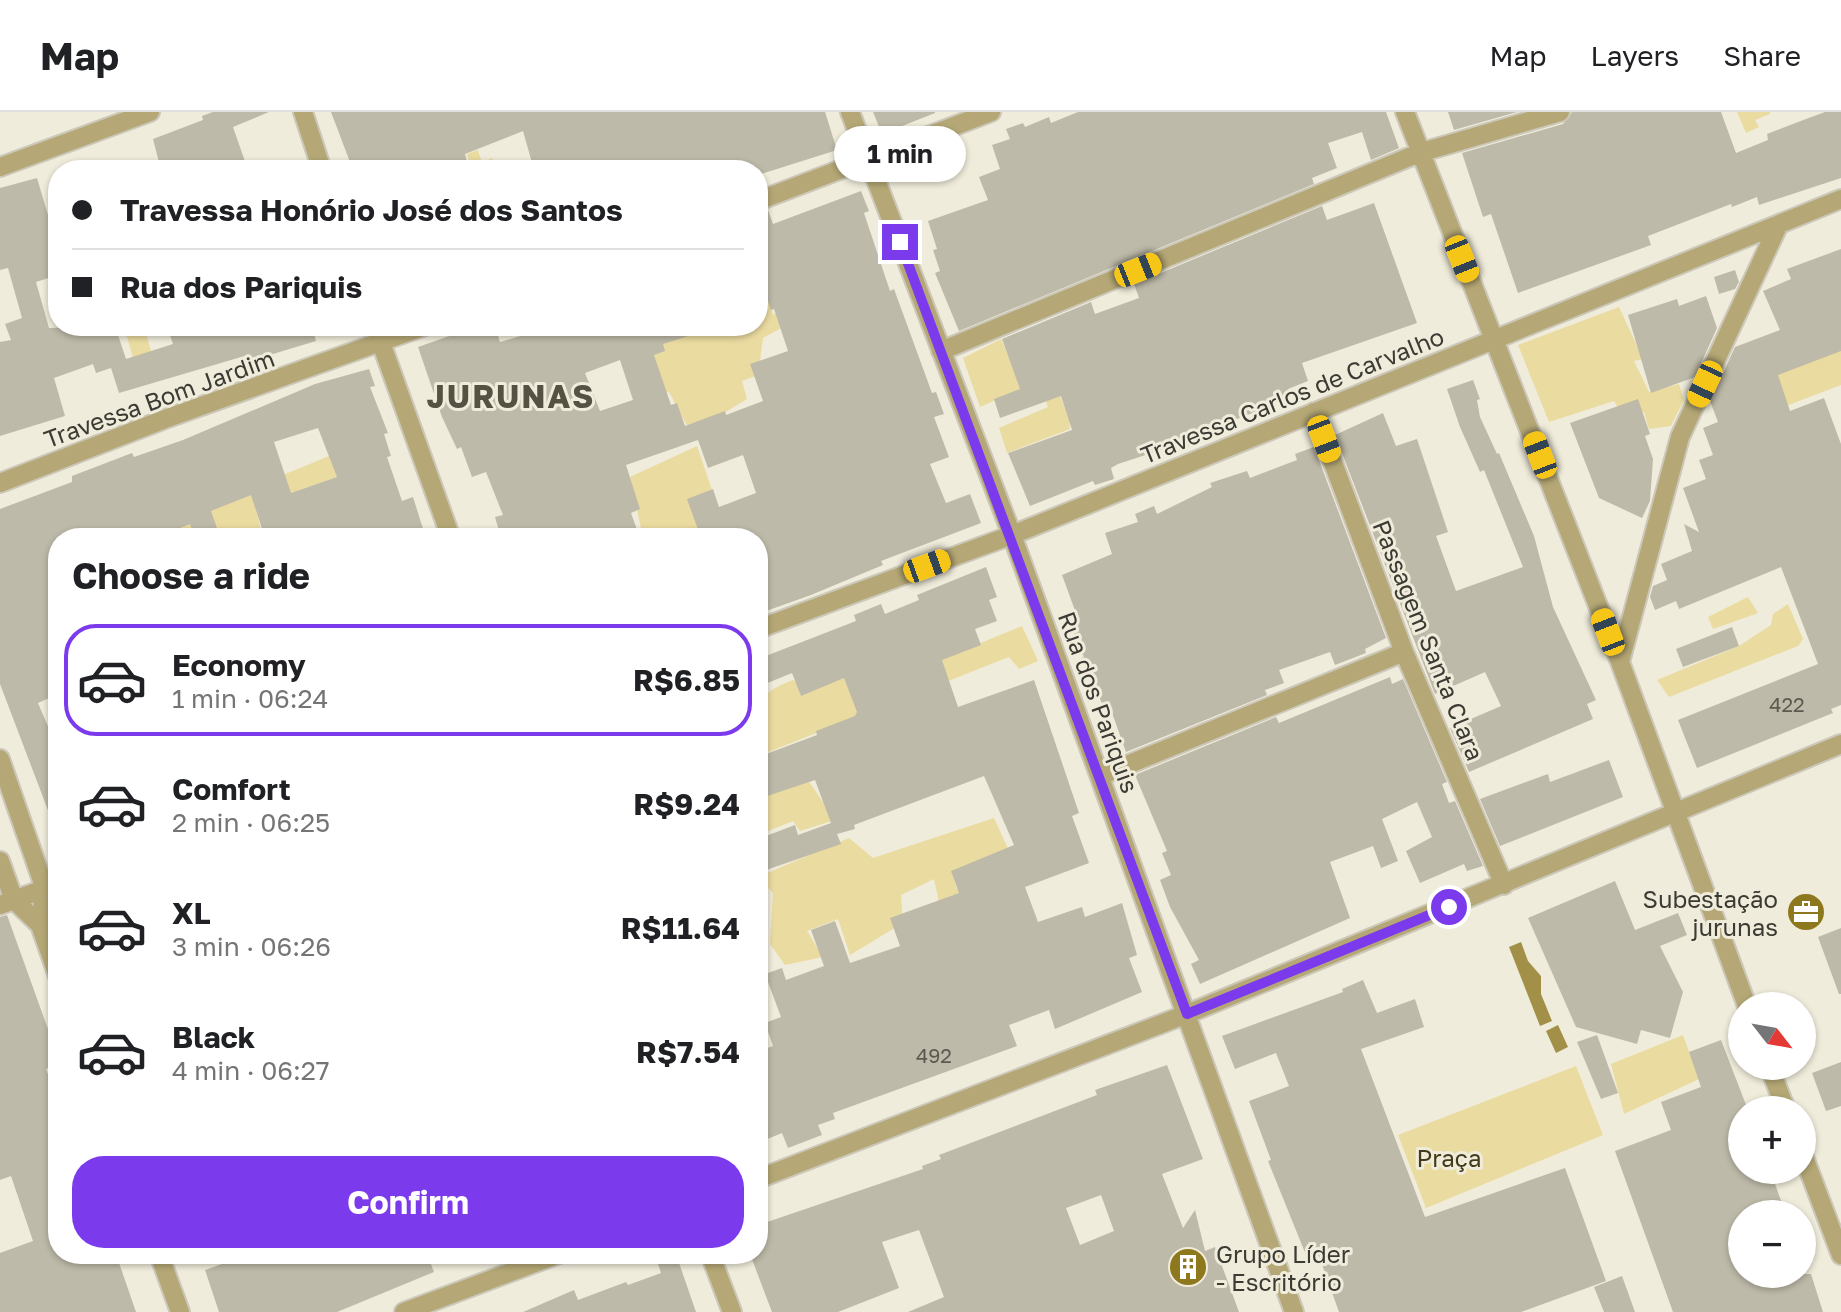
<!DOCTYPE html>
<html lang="en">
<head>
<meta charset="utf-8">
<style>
  body { margin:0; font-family:"Golos Text",sans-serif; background:#f6f6f6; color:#202124; height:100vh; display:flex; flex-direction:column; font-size:30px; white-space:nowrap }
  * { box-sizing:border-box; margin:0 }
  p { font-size:26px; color:#757577 }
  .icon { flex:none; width:44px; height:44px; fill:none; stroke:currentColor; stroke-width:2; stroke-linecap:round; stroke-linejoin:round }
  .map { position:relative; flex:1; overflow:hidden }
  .panel { position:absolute; left:48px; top:416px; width:720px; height:736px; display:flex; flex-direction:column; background:#fff; border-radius:32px; box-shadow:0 2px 6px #0004 }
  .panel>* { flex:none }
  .guide { position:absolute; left:48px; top:48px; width:720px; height:176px; border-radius:32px; box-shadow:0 2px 6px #0004; display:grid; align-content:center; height:176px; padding:0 24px; background:#fff }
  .needle { width:52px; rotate:121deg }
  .tools { position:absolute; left:1728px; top:880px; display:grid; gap:16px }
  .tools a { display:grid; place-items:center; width:88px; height:88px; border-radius:50%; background:#fff; box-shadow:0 2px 6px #0004; font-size:40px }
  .end { position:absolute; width:36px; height:36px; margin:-18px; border:10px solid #7c3aed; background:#fff; box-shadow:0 0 0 4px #fff }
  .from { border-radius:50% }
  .bubble { position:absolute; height:56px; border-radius:28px; background:#fff; box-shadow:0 2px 6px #0004; font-size:26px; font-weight:700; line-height:56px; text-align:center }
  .car { position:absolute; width:24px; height:48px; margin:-24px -12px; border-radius:10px; box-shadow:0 0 6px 2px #0007; background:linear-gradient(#f5c518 24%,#345 0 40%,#f5c518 0 76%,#345 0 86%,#f5c518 0) }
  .guide b { display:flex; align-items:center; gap:28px; height:76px; font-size:30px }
  .guide b+b { border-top:2px solid #e0e0e0 }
  .guide i { width:20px; height:20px; background:#202124 }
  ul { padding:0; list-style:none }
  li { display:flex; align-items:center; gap:24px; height:112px; margin:0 16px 12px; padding:0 8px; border:4px solid transparent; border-radius:32px }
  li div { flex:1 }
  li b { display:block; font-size:30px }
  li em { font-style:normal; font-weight:700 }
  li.current { border-color:#7c3aed }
  li>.icon { width:72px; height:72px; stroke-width:1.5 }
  h2 { padding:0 24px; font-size:36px; line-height:96px }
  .button { display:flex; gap:16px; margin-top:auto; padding:16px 24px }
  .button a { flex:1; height:92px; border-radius:32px; background:#7c3aed; color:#fff; font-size:32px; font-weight:700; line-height:92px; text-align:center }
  header { display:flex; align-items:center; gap:48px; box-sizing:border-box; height:112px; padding:0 40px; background:#fff; border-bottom:2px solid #e0e0e0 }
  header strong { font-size:38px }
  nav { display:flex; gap:44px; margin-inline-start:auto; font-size:28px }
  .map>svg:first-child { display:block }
</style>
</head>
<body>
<header>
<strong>Map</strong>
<nav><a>Map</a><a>Layers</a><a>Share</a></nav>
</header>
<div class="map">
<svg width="1841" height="1200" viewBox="0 0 1841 1200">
  <rect width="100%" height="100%" fill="#f0ecdb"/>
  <path fill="#eadba0" d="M1737,0H1770V2L1755,8L1759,15L1746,21Z
    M478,38L482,51L492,46L494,51L501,49L505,58H472L467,42Z
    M765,178L773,203L805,187L785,214L763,226L758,263L742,269L747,287L691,321L669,280L645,283L652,245L672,219L695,223L693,214H758V180Z
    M1619,195L1643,247L1634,249L1649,280L1679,272L1684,288L1671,314L1649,317L1644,300L1621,302L1614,289L1549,310L1518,233Z
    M124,214H144L159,268L141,274Z
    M1001,227L1009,246L1042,234L1069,308L1070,317L1007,341L999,316L1048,295L1038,269L980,295L963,246Z
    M1841,231V273L1786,294L1771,261Z
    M697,334L722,407L680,426H643L630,365Z
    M346,337L351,360L255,394L263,426H159L186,403Z
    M1748,485L1758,501L1713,517L1708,505Z
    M1788,492L1803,527L1798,534L1669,585L1657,568L1739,534L1771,513L1773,502Z
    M1022,514L1038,549L1019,557L1009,545L758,644C758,600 746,586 793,568L811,577L886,547L902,563Z
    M808,668L835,708L800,719L793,709L758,723V683Z
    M994,706L1015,752L952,761L957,777L988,762L992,786L953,783L939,790L934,767L901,783L903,811L850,843L838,807L807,819L823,845L785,853L770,832L773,781L758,765L849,726L873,746Z
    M1683,923L1699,967L1624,1002L1611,952Z
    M1576,954L1603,1023L1426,1096L1398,1023Z"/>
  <path fill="#a29048" d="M1521,830L1528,849L1541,864V882L1552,909L1540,914L1509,835Z
    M1558,913L1568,935L1556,941L1546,919Z"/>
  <path fill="#bebaa9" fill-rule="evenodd" d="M213,0H269L233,15L248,58H161L153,27L203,8L202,4Z
    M331,0H825L837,38L761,62L760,58H534L523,19L465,42L469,58H353Z
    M873,0H935V1L882,22Z
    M1078,0H1386L1399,36L1371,48L1362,20L1328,31L1337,56L1312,66L1314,72L959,219L935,161L940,159L933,138L937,137L928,109L988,88L979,65L1000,57L992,33L1010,27L1006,17L1023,11L1025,15L1049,5L1051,11Z
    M1448,0H1517L1454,18Z
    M1572,0H1721L1736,41L1768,28L1767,22L1806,7L1825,0H1841V66L1759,93L1757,85L1732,95L1731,92L1648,124L1651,133L1518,181L1491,102L1483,105L1462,41L1563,12Z
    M37,66L58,137V163L36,170L49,216L115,214L126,247L173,232L170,223L199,214H234L235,220L251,214H312L316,229L250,249L248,243L119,281L111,256L96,261L93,252L54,266L65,304L0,324V230L11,228L5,212L22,206L8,156L0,158V76Z
    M861,79L869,99L864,101L890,179L894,177L932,281L936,280L944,302L934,305L949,345L930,352L946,391L970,382L981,411L881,449L883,453L811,483L758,502V426H701L687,387L713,377L719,395L756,381L743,343L708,356L698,328L626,353L640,397L631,401L640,426H501L495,405L503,403L486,360L472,365L461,335L457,337L442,305L418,235L478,214H495L500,230L534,220L532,214H706L707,218L663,232L665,239L654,243L671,293L677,291L685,314L725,299L726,303L763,289L750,252L788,239L774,197L771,198L763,174L758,176V101L768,98L773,112ZM620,248L633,288L600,299L585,261Z
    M1374,91L1417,211L1302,251L1308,269L1288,277L1290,282L1267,291L1268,295L1191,325L1193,333L1175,339L1173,334L1118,352L1111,356L1114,367L1095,373L1093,369L1030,394L1008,341L1072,318L1061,284L1000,306L994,287L1020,277L1002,227L1091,190L1095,202L1139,186L1134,172L1322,94L1327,108Z
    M1841,137V239L1778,263L1790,299L1824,286L1841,332V593L1831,597L1833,601L1697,656L1678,608L1818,552L1781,455L1679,497L1676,489L1655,498L1650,485L1653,474L1667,468L1661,452L1692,439L1684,412L1699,420L1683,376L1706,367L1699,348L1713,343L1703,316L1718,310L1710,289L1735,235L1780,218L1763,179L1791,167L1787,157Z
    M1735,158L1739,170L1735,177L1719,182L1714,165Z
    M1706,184L1717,216L1695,265L1651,281L1628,203L1677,187L1679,194Z
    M369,257L375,274L370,275L388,321L384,322L391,344L387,345L402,389L413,385L424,420L406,426H265L251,383L211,399L218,419L201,426H195L190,412L155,426H58V582L38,591L58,638L57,722L0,572V397L72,370V364L132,341L134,345L183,328L315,272ZM318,316L337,365L291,381L274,330Z
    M1473,268L1480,287L1477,288L1480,305L1497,342L1499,341L1534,424L1553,495L1596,588L1587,592L1593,607L1469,660L1450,616L1501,594L1485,560L1435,582L1335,323L1383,301L1396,334L1417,327L1448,420L1436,424L1456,479L1523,455L1484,358L1480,360L1460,315L1447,277Z
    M1638,287L1650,322L1645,324L1653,347L1650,389L1642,406L1599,386L1570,311Z
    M1314,335L1386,526L1365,537L1366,541L1335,553L1330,540L1279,558L1284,571L1265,578L1267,583L1126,640L1111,598L1106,600L1081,546L1084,545L1068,508L1077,504L1062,463L1112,442L1105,421L1138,410L1135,402L1154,394L1157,402L1212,375L1210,371L1247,359L1250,366L1297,348L1295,342Z
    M986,455L997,485L989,488L997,509L975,517L981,533L942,548L958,595L1034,568L1079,701L1072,704L1089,751L1025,775L1038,810L1082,795L1085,805L1122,791L1137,843L1129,846L1142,880L1055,917L1049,898L1009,913L1017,934L833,1001L835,1007L818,1013L822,1023L788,1036L782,1021L758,1031V939L773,934L765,911L781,905L765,862L782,856L786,868L824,854L811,818L835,809L850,851L900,834L890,806L959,781L951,759L1014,733L984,664L854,713L855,717L837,722L841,732L758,761V727L795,713L798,723L831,711L815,668L758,687V645L817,623L816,619L855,604L857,600L844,566L801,584L792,561L758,575V547L856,509L854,503L881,492L885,502L919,488L917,483Z
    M1732,515L1739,534L1683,555L1676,537Z
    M1390,565L1392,572L1403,567L1447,670L1442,672L1449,691L1455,689L1483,754L1467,759L1464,752L1420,771L1406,739L1432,725L1417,690L1382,707L1398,749L1381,756L1373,734L1330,750L1350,806L1200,872L1191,852L1199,848L1170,795L1160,768L1171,763L1162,741L1167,739L1135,663L1276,605L1279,611Z
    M1609,648L1623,685L1500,734L1480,687L1548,662L1550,670Z
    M1615,769L1635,818L1678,801L1687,823L1660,834L1683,880L1670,926L1641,918L1637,932L1576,915L1528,806Z
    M7,803L58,945V952L46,957L58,989V1142H116L136,1200H0V1141L33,1129L11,1064L0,1068V805Z
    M1841,816V882H1839L1818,825Z
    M1363,868L1377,901L1415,887L1424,915L1361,937L1425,1105L1565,1056L1606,1169L1521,1200H1339L1319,1144L1308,1148L1268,1049L1271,1048L1249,989L1289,974L1276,941L1235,957L1222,924L1343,880L1342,877Z
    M1597,923L1618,981L1601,987L1577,930Z
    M1721,928L1748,998H1742V1058H1770L1783,1094L1762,1102H1742V1162H1811L1823,1200H1673L1615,1039L1671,1018L1661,990L1701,975L1689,940Z
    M1841,950V994L1826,999L1812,961Z
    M1167,953L1203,1047L1162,1062L1183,1116L1195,1098L1205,1139L1215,1135L1239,1200H908L944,1185L919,1118L882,1130L899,1176L838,1200H772L750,1142H758V1113L923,1057L922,1054L941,1047L939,1043L1097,983L1095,978ZM1101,1083L1114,1119L1080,1133L1066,1096Z
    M237,1142H427L434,1160L337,1200H219L205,1158L239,1146Z
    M677,1145L696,1200H523L574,1178L578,1188L626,1170L628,1173L661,1161L658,1152Z
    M1622,1164L1635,1200H1604L1594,1175Z"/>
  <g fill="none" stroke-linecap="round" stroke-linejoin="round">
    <g stroke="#ccc8b9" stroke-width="22">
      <path id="minor" d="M303,0L322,58
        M850,0L1012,423L1294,1200
        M1405,0L1620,550L1747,894
        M0,55L150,0
        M758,89L991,0
        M375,214L451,426
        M941,239L1419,41L1560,0
        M1314,300L1404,540L1504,773
        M0,371L165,307L425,214
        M758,517L1012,423L1841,87
        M1620,550L1680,325L1779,112
        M0,647L45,777L40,813
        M1100,664L1404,540
        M0,749L14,788L40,813L58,864
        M0,793L58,772
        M1769,954L1786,998
        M1802,1040L1841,1143
        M758,1067L1187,902L1841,632
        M159,1142L180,1200
        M710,1142L732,1200
        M404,1200L559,1142"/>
    </g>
    <use href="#minor" stroke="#b5a876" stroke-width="18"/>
  </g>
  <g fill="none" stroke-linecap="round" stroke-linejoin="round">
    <path stroke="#7c3aed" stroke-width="10" d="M900,130L1187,902L1449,795"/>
  </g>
  <defs>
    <g id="office-disc" transform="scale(2)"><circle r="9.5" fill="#8d781d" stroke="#f0ecdb"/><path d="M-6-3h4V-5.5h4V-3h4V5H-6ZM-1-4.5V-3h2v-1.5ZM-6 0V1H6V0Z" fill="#fff"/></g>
    <g id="building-disc" transform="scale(2)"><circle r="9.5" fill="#8d781d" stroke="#f0ecdb"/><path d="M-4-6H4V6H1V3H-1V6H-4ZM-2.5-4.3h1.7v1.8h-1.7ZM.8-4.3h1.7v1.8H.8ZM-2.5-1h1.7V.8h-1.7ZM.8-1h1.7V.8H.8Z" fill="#fff"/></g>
  </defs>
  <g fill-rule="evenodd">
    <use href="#office-disc" x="1806" y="800"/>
    <use href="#building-disc" x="1188" y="1155"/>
  </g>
  <g text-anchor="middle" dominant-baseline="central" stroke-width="6" stroke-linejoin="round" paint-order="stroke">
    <g font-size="20" fill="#5c5a50">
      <text x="1787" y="592">422</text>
      <text x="934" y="943">492</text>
    </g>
    <g font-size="24" fill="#3b3a33" stroke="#f0ecdb">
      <text transform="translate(1292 283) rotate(-22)">Travessa Carlos de Carvalho</text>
      <text transform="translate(159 286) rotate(-20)">Travessa Bom Jardim</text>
      <text transform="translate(1429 528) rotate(68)">Passagem Santa Clara</text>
      <text transform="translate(1099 590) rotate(70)">Rua dos Pariquis</text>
    </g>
    <g font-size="24" fill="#3b3a33" stroke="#f0ecdb" text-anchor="end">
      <text x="1778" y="786">Subestação<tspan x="1778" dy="28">jurunas</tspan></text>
      <text x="1216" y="1141" text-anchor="start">Grupo Líder<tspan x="1216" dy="28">- Escritório</tspan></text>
    </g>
    <g font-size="24" fill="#423a19" stroke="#f0ecdb">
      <text x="1449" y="1045">Praça</text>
    </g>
    <g font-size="32" font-weight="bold" letter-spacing="2" fill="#565243" stroke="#f0ecdb">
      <text x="511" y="284">JURUNAS</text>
    </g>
  </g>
</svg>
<div class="tools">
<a><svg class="needle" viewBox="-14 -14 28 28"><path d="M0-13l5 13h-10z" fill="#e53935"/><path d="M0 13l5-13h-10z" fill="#757577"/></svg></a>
<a>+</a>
<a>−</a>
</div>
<i class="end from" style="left:1449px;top:795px"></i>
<i class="end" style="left:900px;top:130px"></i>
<div class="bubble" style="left:834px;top:14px;width:132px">1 min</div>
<i class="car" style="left:1462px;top:147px;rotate:158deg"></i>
<i class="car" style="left:1138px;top:158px;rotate:68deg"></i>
<i class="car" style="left:1705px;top:272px;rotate:205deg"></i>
<i class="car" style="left:1324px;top:327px;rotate:159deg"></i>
<i class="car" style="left:1540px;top:343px;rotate:339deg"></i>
<i class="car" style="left:927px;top:454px;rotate:70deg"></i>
<i class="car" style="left:1608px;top:520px;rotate:339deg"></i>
<div class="guide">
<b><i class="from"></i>Travessa Honório José dos Santos</b>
<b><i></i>Rua dos Pariquis</b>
</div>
<section class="panel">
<h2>Choose a ride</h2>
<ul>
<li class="current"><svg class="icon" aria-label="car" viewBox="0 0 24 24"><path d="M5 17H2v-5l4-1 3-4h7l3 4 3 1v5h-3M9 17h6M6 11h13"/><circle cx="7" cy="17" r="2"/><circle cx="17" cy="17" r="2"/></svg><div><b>Economy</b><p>1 min · 06:24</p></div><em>R$6.85</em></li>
<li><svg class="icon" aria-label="car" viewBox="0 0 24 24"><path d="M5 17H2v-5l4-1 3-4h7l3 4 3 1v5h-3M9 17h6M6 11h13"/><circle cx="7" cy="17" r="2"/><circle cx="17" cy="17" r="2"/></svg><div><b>Comfort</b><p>2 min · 06:25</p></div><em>R$9.24</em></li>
<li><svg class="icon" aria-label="car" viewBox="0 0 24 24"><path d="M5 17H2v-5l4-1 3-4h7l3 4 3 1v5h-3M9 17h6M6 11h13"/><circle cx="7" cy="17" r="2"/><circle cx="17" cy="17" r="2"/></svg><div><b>XL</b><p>3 min · 06:26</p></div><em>R$11.64</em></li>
<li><svg class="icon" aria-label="car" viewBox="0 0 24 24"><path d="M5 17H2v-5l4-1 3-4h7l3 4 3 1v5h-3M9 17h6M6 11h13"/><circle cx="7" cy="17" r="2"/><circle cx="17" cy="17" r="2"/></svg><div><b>Black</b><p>4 min · 06:27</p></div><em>R$7.54</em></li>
</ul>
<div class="button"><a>Confirm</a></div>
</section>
</div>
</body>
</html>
